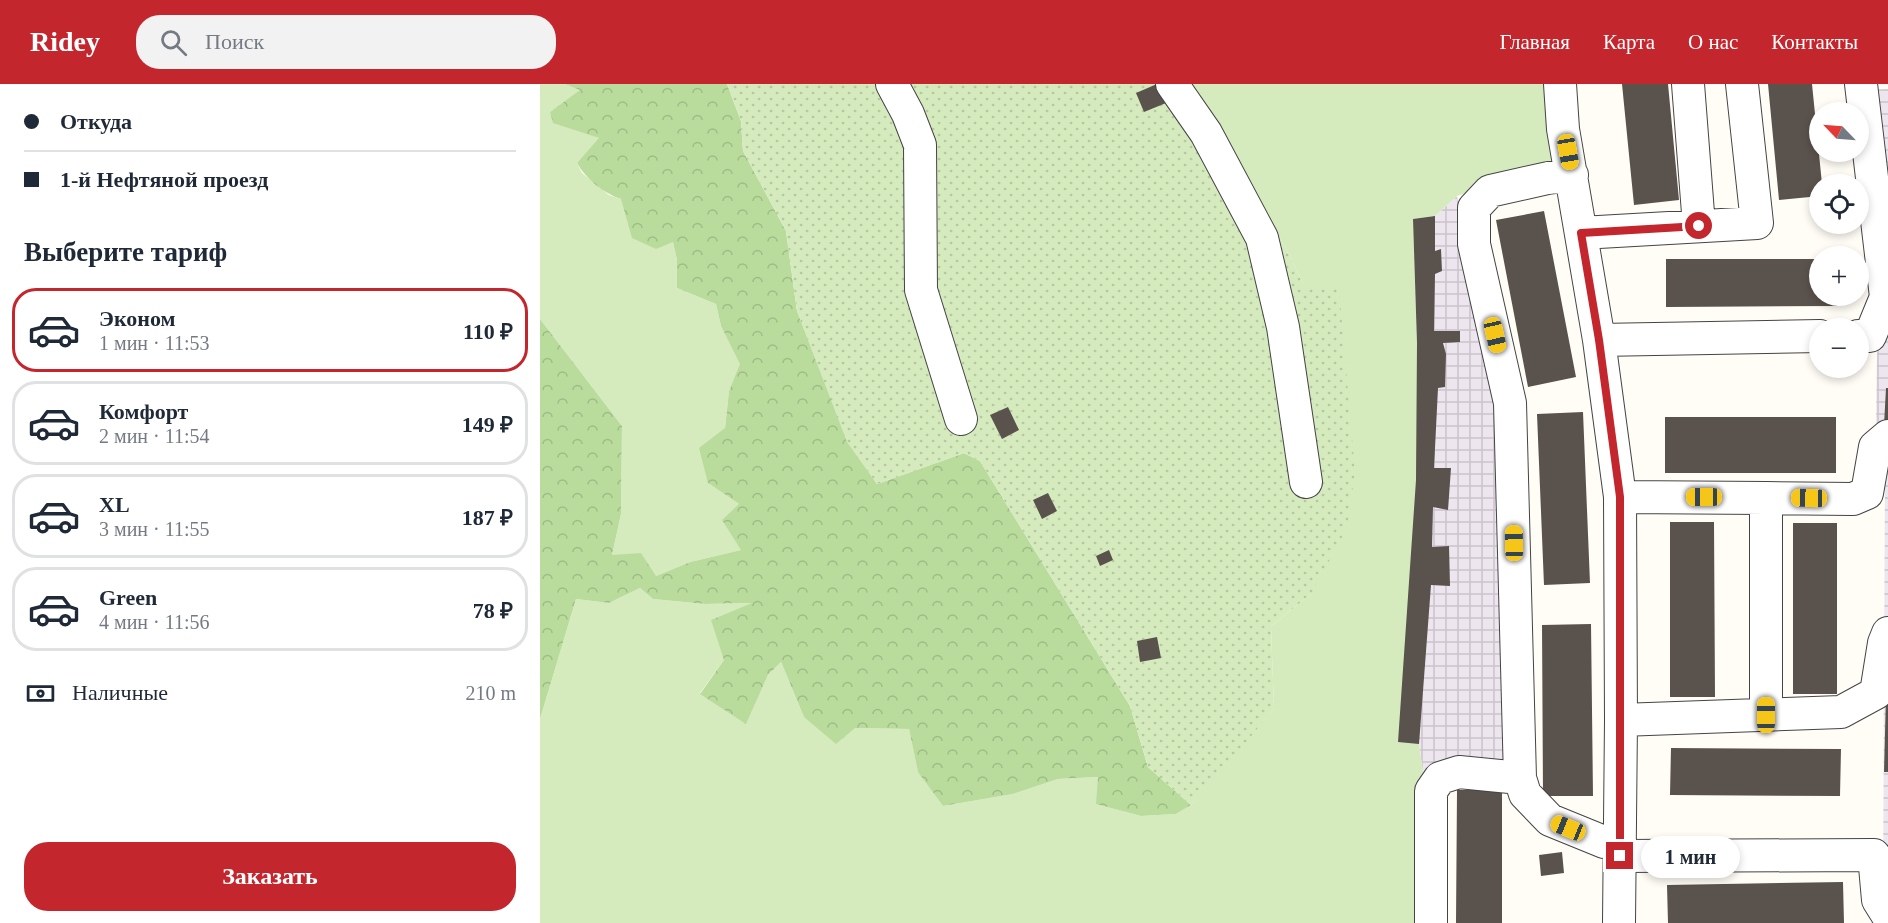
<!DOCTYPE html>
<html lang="ru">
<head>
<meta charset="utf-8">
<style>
  body { margin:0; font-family:"Times New Roman",serif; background:#f2f2f3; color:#1f2937; height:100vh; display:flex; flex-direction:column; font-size:22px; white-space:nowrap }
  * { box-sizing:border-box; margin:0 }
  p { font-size:20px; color:#747a83 }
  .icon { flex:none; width:33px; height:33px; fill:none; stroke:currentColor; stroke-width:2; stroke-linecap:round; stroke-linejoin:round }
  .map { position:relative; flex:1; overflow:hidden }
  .drawer { display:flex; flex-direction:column; background:#fff; width:540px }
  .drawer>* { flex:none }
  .banner { display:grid; align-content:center; height:132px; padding:0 24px; background:#fff }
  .needle { width:39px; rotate:295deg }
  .controls { position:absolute; left:1269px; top:18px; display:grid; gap:12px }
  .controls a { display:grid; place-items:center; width:60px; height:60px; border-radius:50%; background:#fff; box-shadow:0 3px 9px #0003; font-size:30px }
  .end { position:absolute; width:27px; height:27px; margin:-14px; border:8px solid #c4262e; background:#fff; box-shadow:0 0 0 3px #fff }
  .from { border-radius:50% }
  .bubble { position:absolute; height:42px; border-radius:21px; background:#fff; box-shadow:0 3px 9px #0003; font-size:20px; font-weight:700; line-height:42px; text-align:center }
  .car { position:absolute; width:18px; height:36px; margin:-18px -9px; border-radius:8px; box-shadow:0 0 4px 2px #0007; background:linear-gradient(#f5c518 24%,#345 0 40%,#f5c518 0 76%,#345 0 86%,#f5c518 0) }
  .banner b { display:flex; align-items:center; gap:21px; height:57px; font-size:22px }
  .banner b+b { border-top:2px solid #e0e1e3 }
  .banner i { width:15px; height:15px; background:#1f2937 }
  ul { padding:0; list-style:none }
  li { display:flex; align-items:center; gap:18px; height:84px; margin:0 12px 9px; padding:0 12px; border:3px solid #e0e1e3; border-radius:24px }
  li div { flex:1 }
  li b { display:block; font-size:22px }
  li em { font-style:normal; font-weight:700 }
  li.on { border-color:#c4262e }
  li>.icon { width:54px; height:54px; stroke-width:1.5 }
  h2 { padding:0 24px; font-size:27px; line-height:72px }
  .pay { display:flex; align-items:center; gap:15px; height:66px; padding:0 24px; font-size:22px }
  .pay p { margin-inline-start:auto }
  .cta { display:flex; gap:12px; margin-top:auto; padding:12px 24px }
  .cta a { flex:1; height:69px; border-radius:24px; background:#c4262e; color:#fff; font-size:24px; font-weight:700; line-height:69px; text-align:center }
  header { display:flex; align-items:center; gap:36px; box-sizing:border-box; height:84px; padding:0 30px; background:#c4262e; color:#fff }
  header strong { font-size:28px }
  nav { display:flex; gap:33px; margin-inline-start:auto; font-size:21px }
  .search { width:420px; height:54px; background:#f2f2f3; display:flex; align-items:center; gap:15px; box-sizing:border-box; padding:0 21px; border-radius:24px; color:#747a83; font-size:22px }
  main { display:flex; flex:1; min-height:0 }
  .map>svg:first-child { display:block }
</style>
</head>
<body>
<header>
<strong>Ridey</strong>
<div class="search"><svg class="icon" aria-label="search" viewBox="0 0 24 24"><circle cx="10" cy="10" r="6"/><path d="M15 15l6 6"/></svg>Поиск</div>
<nav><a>Главная</a><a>Карта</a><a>О нас</a><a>Контакты</a></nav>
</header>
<main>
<section class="drawer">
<div class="banner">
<b><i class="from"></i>Откуда</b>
<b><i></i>1-й Нефтяной проезд</b>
</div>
<h2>Выберите тариф</h2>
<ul>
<li class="on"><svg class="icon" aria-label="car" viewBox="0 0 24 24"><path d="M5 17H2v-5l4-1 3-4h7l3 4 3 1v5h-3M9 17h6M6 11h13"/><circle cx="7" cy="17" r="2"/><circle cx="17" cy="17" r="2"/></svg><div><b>Эконом</b><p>1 мин · 11:53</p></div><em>110 ₽</em></li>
<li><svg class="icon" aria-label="car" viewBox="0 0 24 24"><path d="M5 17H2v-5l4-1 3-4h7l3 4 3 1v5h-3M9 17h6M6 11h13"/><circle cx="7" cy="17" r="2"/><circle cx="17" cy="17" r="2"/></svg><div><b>Комфорт</b><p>2 мин · 11:54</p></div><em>149 ₽</em></li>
<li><svg class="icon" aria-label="car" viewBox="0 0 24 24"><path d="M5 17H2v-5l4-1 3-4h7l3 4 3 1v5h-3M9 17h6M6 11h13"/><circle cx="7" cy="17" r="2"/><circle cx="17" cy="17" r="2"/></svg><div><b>XL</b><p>3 мин · 11:55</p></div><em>187 ₽</em></li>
<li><svg class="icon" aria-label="car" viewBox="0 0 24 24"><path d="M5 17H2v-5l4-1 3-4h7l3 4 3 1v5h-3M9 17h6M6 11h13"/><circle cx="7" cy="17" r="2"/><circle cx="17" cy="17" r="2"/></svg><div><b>Green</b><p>4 мин · 11:56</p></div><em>78 ₽</em></li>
</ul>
<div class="pay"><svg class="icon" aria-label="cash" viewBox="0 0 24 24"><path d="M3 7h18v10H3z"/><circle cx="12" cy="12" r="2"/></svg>Наличные<p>210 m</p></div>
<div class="cta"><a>Заказать</a></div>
</section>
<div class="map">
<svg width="1348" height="839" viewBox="0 0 1348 839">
  <defs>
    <pattern id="industrial-grid" width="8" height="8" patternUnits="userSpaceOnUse" patternTransform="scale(1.5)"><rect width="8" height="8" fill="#eee6ef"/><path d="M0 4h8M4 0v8" fill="none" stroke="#cbc4cc"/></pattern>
    <pattern id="forest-crowns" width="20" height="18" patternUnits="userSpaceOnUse" patternTransform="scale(1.5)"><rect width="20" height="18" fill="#b9dc9c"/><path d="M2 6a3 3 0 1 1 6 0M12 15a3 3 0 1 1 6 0" fill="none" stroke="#9ebc85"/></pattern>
    <pattern id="garden-dots" width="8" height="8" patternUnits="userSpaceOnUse" patternTransform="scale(1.5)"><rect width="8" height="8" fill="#d5ebbd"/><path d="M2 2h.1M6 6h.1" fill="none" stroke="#b6c8a1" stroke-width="1.8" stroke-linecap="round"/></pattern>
  </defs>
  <rect width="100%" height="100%" fill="#fffdf5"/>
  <path fill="url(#industrial-grid)" d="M1348,5V839L1343,815L1345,379L1336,340L1338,195L1315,6Z
    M917,112L958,327L964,679L884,696L879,660L877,259L873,135L895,132Z"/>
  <path fill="#d5ebbd" d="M0,0H25L41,6L10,28L60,55L37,79L42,89L69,111L81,115L133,158L137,176V204L176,220L181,242L201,280L189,307L185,344L168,399L199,420L201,466L150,478L116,492L72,471L81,430L82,342L0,235Z
    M648,0H1006L1013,80L917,112L895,132L873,135L877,259L879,660L884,696L881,839H0V635L36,515L69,519L100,504L113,515L165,520L214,519L184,576L160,609L206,639L228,591L241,578L264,633L315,644L369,645L378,687L403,722L473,710L518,695L559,693L557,720L601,732L636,730L651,721L734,624L731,542L771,510L765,203L743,159Z"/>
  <path fill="url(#forest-crowns)" d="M25,0H187L201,37L203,67L246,147L257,227L308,358L337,400L424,369L440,377L590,622L608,683L651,721L636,730L601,732L556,720L558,693L518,695L473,710L403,722L378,688L369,645L315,644L296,660L264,633L241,578L228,591L206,640L160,610L184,576L171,536L212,519L165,520L113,515L100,504L69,519L36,515L0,635V235L82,342L81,430L72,471L101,469L116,492L150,478L201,466L182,436L199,420L168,399L159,364L185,344L189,307L200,280L181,242L176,220L137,204V176L133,158L116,165L92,154L81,115C63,109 46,95 37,79L59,54L13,39L10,28L40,6Z"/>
  <path fill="url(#garden-dots)" d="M187,0H648L743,159L765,203L799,205L815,388L807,444L771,510L731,542L734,624L681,689L651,721L608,683L590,622L440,377L424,369L337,400L307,358L257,227L246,147L203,67L201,37Z"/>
  <path fill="#5a524d" d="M617,0L626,19L604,28L596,9Z
    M1082,0H1128L1139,116L1094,121Z
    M1228,0H1272L1282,100H1280V112L1239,116Z
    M1004,127L1036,293L988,303L956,136Z
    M895,132V167L901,165L902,187L895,190L894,247H920V258L903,259L906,270L905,303L898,304L894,384H911L908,426L893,423L892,463L909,462L910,502L891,501L879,660L858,658L876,396L877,259L873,135Z
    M1126,175H1280V212H1297V222L1126,223Z
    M1346,304H1348V342L1344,341Z
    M468,323L479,346L462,355L450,331Z
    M1043,328L1050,499L1004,501L997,330Z
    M1125,333H1296V389H1125Z
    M508,409L517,427L502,435L493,416Z
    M1130,438H1174L1175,613H1130Z
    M1253,439H1297V610H1253Z
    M569,466L573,476L560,482L556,472Z
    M1051,540L1053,712H1003L1002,541Z
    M617,553L621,574L600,578L597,557Z
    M1346,611H1348V688H1344Z
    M1131,664L1301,665L1300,712L1130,711Z
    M917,706H962V839H916Z
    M1022,768L1024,789L1001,792L999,771Z
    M1303,798L1304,839H1128L1127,801Z"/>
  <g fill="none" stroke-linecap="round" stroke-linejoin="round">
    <g stroke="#444" stroke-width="34">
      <path id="minor" d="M352,0L368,30L380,61L381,206L421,335
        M632,0L666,49L722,154L743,243L766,398
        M1020,0L1023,45L1059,256L1080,413L1081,636L1079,839
        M1148,0L1159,142
        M1032,91L1008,94L950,107L934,124V160L970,319L980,694L985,710L1010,736L1064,758H1080
        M1041,149L1217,139L1202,0
        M1318,252H1330L1346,213L1321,0
        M1059,256L1280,252
        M1080,413L1226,414V631
        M1226,414L1313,415L1327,409L1335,363L1348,352
        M1081,636L1301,628L1336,609L1344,559L1348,549
        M1080,772L1334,771L1338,816L1348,832
        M891,839V707L900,694L919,688L980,694"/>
    </g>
    <use href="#minor" stroke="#fff" stroke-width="32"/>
  </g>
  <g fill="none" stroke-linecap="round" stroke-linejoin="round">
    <path stroke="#c4262e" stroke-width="8" d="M1080,772V413L1059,256L1041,149L1159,142"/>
  </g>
</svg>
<div class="controls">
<a><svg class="needle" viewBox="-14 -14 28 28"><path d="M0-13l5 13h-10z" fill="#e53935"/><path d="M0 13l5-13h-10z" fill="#747a83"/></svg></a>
<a><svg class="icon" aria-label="locate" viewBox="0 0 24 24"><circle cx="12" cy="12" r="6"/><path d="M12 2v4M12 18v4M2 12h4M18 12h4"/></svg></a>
<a>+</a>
<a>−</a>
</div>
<i class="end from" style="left:1159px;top:142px"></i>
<i class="end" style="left:1080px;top:772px"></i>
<div class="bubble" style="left:1101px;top:752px;width:99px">1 мин</div>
<i class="car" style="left:1028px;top:68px;rotate:170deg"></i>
<i class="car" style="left:955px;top:251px;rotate:167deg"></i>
<i class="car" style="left:1164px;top:413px;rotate:270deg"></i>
<i class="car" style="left:1269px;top:414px;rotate:271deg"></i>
<i class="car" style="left:974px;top:459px;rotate:359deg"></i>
<i class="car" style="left:1226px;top:631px;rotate:0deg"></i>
<i class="car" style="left:1028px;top:744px;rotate:292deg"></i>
</div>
</main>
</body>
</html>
